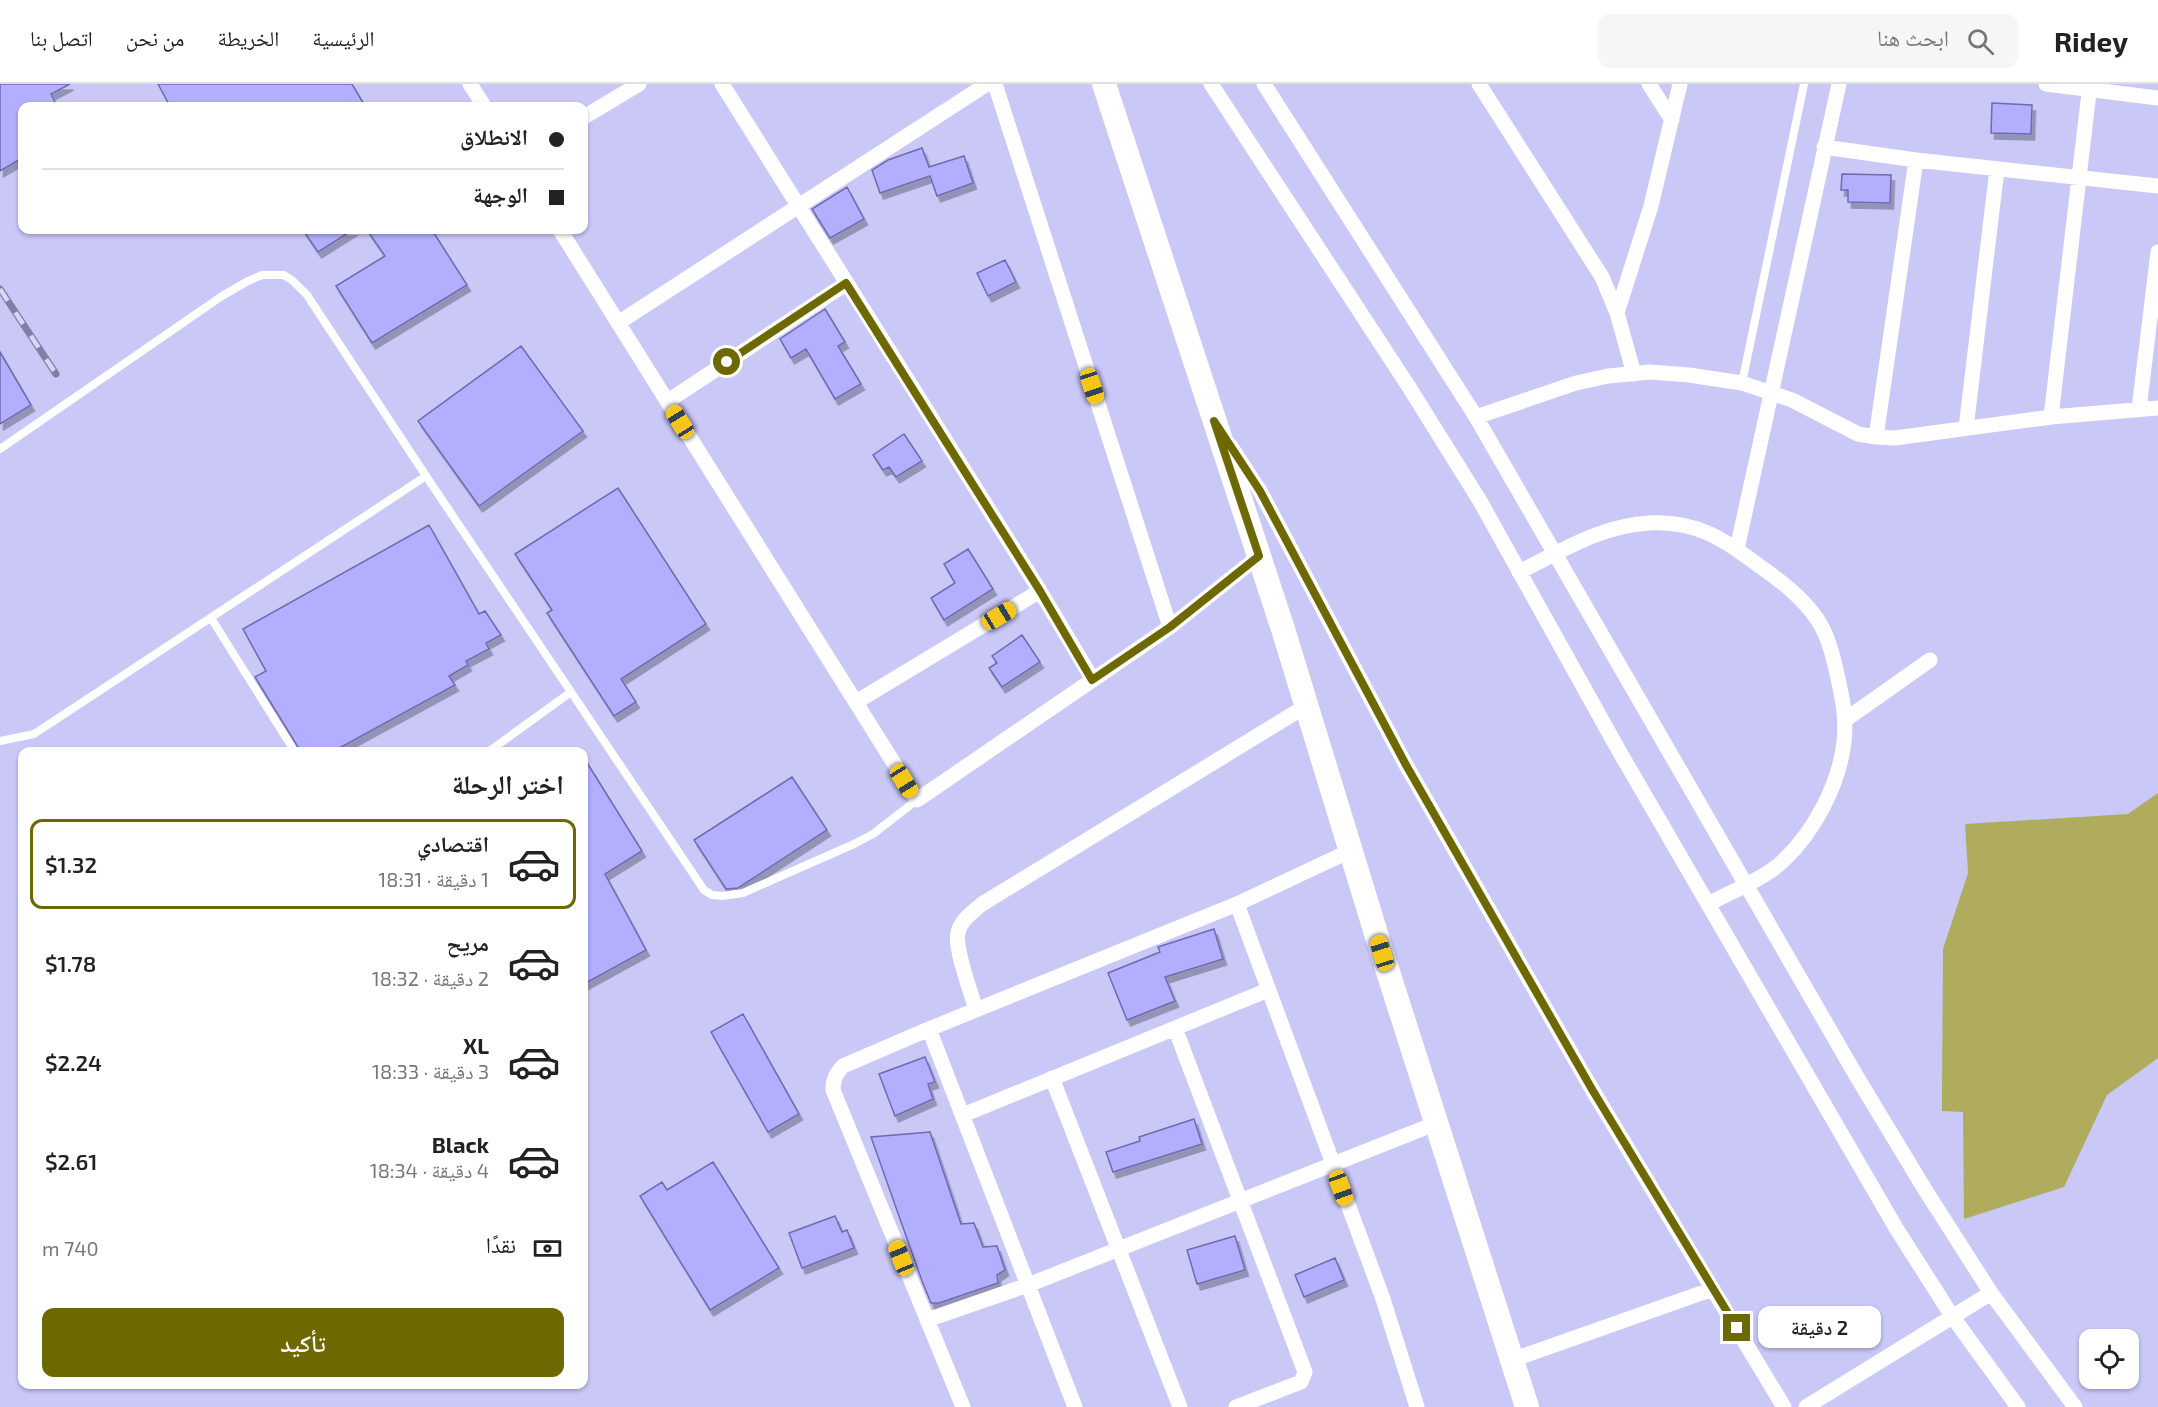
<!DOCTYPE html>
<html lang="ar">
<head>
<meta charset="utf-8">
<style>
  body { margin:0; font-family:"Exo 2","Noto Naskh Arabic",sans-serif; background:#f6f6f6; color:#222; direction:rtl; height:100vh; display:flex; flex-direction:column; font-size:22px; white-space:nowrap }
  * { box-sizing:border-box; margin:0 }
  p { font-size:20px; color:#767676 }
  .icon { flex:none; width:33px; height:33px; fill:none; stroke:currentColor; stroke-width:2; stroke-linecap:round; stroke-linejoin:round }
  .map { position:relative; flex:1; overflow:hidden; direction:ltr }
  .details { position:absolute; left:18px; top:663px; width:570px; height:642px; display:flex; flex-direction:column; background:#fff; border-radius:12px; box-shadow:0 2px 4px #0004; direction:rtl }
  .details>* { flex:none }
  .hud { position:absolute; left:18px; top:18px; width:570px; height:132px; border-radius:12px; box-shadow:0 2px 4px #0004; direction:rtl; display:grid; align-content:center; height:132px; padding:0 24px; background:#fff }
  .buttons { position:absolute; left:2079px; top:1245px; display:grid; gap:12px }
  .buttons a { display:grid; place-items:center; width:60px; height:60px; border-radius:12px; background:#fff; box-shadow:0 2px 4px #0004; font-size:30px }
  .end { position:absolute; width:27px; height:27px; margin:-14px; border:8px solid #6d6800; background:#fff; box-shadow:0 0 0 3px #fff }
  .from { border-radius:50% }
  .bubble { position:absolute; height:42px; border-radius:12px; background:#fff; box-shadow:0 2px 4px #0004; font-size:20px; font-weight:600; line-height:42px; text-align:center; direction:rtl }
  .car { position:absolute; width:18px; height:36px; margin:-18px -9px; border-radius:8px; box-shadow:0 0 4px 2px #0007; background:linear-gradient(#f5c518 24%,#345 0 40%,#f5c518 0 76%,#345 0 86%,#f5c518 0) }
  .hud b { display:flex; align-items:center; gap:21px; height:57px; font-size:22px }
  .hud b+b { border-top:2px solid #e0e0e0 }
  .hud i { width:15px; height:15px; background:#222 }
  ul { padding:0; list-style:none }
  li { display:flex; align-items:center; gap:18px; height:90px; margin:0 12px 9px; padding:0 12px; border:3px solid transparent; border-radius:12px }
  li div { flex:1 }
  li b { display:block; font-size:22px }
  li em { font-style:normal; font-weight:600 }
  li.current { border-color:#6d6800 }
  li>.icon { width:54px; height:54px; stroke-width:1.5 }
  h2 { padding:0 24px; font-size:27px; line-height:72px }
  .pay { display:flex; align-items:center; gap:15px; height:66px; padding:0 24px; font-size:22px }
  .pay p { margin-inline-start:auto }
  .button { display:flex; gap:12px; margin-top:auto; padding:12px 24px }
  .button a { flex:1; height:69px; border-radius:12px; background:#6d6800; color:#fff; font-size:24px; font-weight:600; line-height:69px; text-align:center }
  header { display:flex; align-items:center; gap:36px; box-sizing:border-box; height:84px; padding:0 30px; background:#fff; border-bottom:2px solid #e0e0e0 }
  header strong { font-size:28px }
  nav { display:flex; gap:33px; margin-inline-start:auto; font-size:21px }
  .search { width:420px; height:54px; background:#f6f6f6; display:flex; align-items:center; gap:15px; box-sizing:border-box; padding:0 21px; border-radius:12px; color:#767676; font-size:22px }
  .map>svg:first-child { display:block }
</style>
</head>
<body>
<header>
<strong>Ridey</strong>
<div class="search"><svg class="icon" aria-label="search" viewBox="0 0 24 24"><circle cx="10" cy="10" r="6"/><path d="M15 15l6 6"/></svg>ابحث هنا</div>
<nav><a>الرئيسية</a><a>الخريطة</a><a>من نحن</a><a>اتصل بنا</a></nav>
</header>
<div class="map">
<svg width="2158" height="1323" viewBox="0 0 2158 1323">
  <defs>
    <filter id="shadow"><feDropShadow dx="3.5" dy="6" stdDeviation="0" flood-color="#0004"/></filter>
  </defs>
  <rect width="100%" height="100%" fill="#c9c8f7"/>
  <path fill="#b0ac5d" d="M2158,709V974L2107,1011L2064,1103L1964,1135L1963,1028L1942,1027V1010L1943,865L1968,789L1965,740L2128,730Z"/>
  <path fill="#b3aefd" stroke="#706ab0" stroke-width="1.5" filter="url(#shadow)" d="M0,0H70L51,10L57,22H22V74L0,87Z
    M158,0H352L365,22H170Z
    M1992,19L2032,21L2031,50L1991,49Z
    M922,64L929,83L964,72L973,99L937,112L930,92L880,109L872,86L888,76Z
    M1842,90L1891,91L1890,119L1848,118V106H1841Z
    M847,103L864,135L830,154L812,125Z
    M303,146H353L318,168Z
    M367,146H432L467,201L372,259L336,202L385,172Z
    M1005,176L1016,198L988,212L977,189Z
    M825,225L845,258L838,262L861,300L835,315L806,265L791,274L780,255Z
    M521,262L583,347L479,422L418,337Z
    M0,268L31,321L0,340Z
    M904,350L922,377L896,393L889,383L883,386L873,371Z
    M618,404L706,540L621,595L636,618L614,632L547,529L552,526L515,470Z
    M429,441L479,530L485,527L501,551L486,559L489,565L466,577L468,581L449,592L455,601L332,668H301L255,593L266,587L243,545Z
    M968,465L993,505L944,536L931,514L955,499L944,480Z
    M1022,551L1040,578L1002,603L989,584L997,579L992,572Z
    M584,674L642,767L605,790L646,866L584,900Z
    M792,693L827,746L738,804L726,805L694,756Z
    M1214,845L1223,875L1165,893L1175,917L1127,936L1108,889L1160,868L1158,863Z
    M743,930L799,1030L768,1048L711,948Z
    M925,973L935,998L928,1000L933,1015L895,1032L879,990Z
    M1194,1035L1202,1060L1113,1088L1106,1068L1140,1057L1139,1053Z
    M930,1048L961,1140L974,1139L983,1163L997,1162L1005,1186L997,1191L998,1199L939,1219H931L922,1197L871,1053Z
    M713,1078L779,1184L710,1226L640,1112L662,1098L667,1106Z
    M835,1132L842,1148L847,1146L854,1164L802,1184L789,1149Z
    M1235,1152L1245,1186L1197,1200L1187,1166Z
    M1335,1174L1344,1196L1304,1213L1295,1191Z"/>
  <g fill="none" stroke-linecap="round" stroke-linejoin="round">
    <path stroke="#fff" stroke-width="8" d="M1742,299L1804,0
      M0,365L222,212L248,197L262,191H284L293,197L307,211L426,392L704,806L712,811L722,812L743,809L854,760L873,750L917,716
      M211,534L295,668
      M0,657L34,650L426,392
      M488,668L571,608"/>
    <path stroke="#fff" stroke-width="15" d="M470,0L484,22
      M722,0L1040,507L1093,596
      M995,0L1170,543
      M1211,0L1409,303L1480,417L1618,665L1896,1144L1952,1232L2018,1323
      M1264,0L1476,333L1857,993L1924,1104L1991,1209L2075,1323
      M1479,0L1602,193L1617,229L1634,290
      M1649,0L1672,36
      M2046,0L2158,14
      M584,33L639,0
      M1824,63L1916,76L2158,102
      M560,146L917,716L1170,543L1259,472
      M1617,229L1651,122L1680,0
      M618,239L987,0
      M668,317L847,199
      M2139,325L2158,168
      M1476,333L1576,299L1608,292L1650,288L1689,291L1742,299L1792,316L1858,350L1876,353L1895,354L2051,333L2158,324
      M2051,333L2090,0
      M1966,344L1997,85
      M1876,353L1916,76
      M1230,361L1260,407L1406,681L1593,1007L1784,1323
      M1737,465L1839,0
      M1519,488C1562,467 1602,441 1650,439C1699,437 1724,456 1761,483C1782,498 1802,513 1817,535C1828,551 1833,572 1837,590C1842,612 1847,635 1844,658C1839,701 1814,748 1783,777C1767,793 1729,809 1708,820
      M856,618L1040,507
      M1845,636L1930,576
      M1237,820L1383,1215L1417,1323
      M976,926C971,908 954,864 958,848C961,836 973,828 982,820L1306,622
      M1175,944L1305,1288L1301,1298L1236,1323
      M929,945L1075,1323
      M1052,994L1180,1323
      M963,1031L1268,906
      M927,1236L1028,1201L1437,1039
      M1512,1276L1713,1205
      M963,1323L833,1006C833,995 836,990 843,982L929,945L1237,820L1352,766
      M1806,1323L1991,1209"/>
    <path stroke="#fff" stroke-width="24" d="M1104,0L1283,545L1382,869L1527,1323"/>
    <g stroke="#807fa6" stroke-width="7">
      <path id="rail" d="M0,205L56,290"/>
    </g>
    <use href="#rail" stroke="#d7d7f6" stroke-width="4.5" stroke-dasharray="14" stroke-linecap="butt"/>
  </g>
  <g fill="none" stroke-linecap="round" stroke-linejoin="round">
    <path stroke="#6d6800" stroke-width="8" d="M727,278L846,199L1040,507L1092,596L1170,543L1259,472L1214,337L1260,407L1406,681L1593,1007L1737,1244"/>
  </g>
</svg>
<div class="buttons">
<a><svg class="icon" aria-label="locate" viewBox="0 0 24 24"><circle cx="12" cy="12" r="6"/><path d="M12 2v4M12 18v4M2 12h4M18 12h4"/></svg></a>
</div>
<i class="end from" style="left:727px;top:278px"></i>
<i class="end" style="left:1737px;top:1244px"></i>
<div class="bubble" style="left:1758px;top:1222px;width:123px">2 دقيقة</div>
<i class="car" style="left:1092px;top:302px;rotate:162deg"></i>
<i class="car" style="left:680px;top:338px;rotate:328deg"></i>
<i class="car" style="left:999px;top:532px;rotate:59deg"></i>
<i class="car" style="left:904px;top:697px;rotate:148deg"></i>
<i class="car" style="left:1382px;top:869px;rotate:343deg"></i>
<i class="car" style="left:1341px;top:1104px;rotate:160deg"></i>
<i class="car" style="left:901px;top:1174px;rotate:338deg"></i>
<div class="hud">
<b><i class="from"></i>الانطلاق</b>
<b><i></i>الوجهة</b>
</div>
<section class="details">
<h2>اختر الرحلة</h2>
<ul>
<li class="current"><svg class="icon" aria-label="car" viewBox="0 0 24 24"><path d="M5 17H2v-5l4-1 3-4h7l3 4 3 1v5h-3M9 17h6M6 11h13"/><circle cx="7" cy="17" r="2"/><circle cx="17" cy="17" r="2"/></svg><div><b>اقتصادي</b><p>1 دقيقة · 18:31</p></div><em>$1.32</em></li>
<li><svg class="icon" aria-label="car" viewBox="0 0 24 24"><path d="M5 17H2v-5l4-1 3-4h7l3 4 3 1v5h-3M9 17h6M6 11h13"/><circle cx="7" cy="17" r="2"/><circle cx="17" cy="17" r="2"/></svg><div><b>مريح</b><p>2 دقيقة · 18:32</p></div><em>$1.78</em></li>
<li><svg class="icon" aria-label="car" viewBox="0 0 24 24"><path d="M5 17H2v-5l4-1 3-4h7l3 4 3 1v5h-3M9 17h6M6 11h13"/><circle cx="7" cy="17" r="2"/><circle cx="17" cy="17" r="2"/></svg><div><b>XL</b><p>3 دقيقة · 18:33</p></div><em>$2.24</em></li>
<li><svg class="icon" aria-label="car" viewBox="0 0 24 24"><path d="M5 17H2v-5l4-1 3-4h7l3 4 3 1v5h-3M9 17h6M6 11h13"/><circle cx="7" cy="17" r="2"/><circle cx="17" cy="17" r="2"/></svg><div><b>Black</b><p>4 دقيقة · 18:34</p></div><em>$2.61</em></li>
</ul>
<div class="pay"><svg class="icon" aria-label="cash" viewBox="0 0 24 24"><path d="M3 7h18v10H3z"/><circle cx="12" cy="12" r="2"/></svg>نقدًا<p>740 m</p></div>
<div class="button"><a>تأكيد</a></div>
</section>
</div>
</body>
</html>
